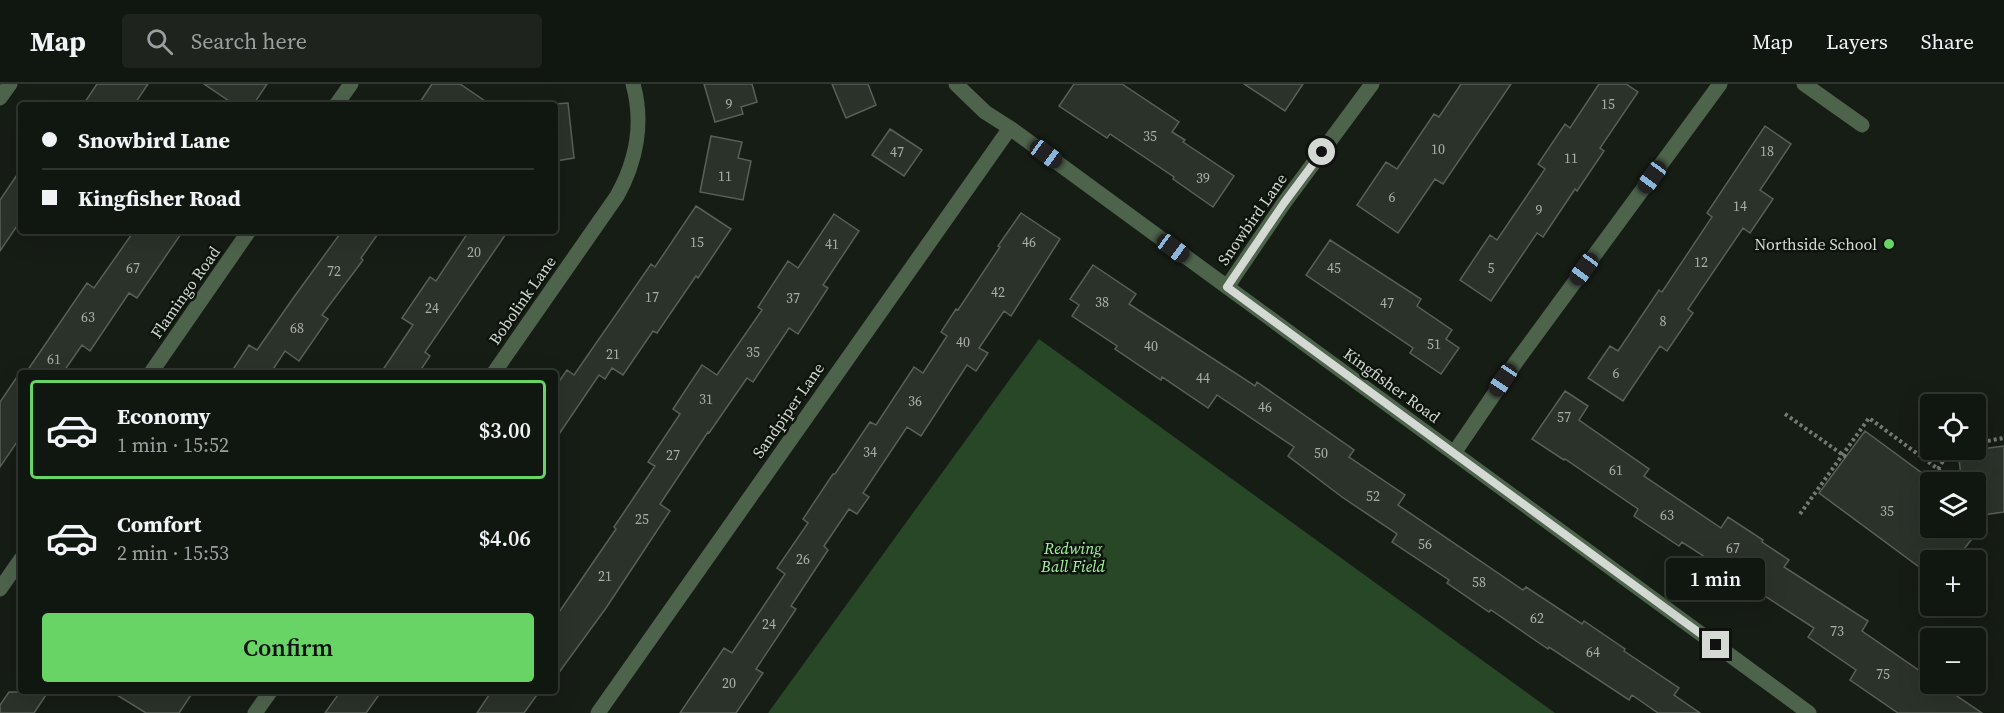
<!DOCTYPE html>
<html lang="en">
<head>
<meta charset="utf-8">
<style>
  body { margin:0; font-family:"Source Serif 4",serif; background:#1e231e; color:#f1f3f6; height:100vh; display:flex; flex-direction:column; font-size:22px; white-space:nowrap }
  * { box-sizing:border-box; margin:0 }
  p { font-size:20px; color:#9c9f9f }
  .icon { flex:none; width:33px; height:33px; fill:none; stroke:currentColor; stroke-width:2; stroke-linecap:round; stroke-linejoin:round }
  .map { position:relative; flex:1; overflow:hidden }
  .sheet { position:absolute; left:18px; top:286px; width:540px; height:324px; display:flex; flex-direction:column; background:#101610; border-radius:6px; box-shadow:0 6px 24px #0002,0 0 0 2px #303530 }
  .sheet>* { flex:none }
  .banner { position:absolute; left:18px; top:18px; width:540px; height:132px; border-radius:6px; box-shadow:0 6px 24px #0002,0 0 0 2px #303530; display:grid; align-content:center; height:132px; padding:0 24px; background:#101610 }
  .buttons { position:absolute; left:1920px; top:310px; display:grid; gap:12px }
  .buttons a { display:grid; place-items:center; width:66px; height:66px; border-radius:6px; background:#101610; box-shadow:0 6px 24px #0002,0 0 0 2px #303530; font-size:30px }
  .end { position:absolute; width:27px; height:27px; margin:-14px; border:8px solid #d4d9d4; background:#111; box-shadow:0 0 0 3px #111 }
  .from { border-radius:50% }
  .bubble { position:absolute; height:42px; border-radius:6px; background:#101610; box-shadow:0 6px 24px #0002,0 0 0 2px #303530; font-size:20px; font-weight:600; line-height:42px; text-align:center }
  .car { position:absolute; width:18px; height:36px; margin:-18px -9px; border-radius:8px; box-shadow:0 0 4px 2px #0007; background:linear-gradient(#222 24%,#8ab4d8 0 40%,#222 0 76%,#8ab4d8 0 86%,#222 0) }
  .banner b { display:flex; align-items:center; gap:21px; height:57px; font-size:22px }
  .banner b+b { border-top:2px solid #303530 }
  .banner i { width:15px; height:15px; background:#f1f3f6 }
  ul { padding:10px 0 0; list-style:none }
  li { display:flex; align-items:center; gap:18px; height:99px; margin:0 12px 9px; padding:0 12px; border:3px solid transparent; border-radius:6px }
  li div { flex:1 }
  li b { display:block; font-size:22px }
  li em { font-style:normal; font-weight:600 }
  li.current { border-color:#67d465 }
  li>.icon { width:54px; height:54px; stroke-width:1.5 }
  .button { display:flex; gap:12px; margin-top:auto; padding:12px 24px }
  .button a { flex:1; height:69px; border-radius:6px; background:#67d465; color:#111; font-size:24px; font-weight:600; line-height:69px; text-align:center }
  header { display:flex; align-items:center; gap:36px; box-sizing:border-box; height:84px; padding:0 30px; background:#101610; border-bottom:2px solid #303530 }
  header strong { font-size:28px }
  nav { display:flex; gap:33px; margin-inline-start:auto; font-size:21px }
  .search { width:420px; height:54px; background:#1e231e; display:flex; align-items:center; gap:15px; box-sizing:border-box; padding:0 21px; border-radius:6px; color:#9c9f9f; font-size:22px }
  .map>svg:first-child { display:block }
</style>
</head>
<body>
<header>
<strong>Map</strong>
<div class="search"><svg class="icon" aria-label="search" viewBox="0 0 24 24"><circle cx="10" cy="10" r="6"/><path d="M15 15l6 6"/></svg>Search here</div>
<nav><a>Map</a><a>Layers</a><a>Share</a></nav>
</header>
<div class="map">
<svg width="2004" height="629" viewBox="0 0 2004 629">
  <rect width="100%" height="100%" fill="#161d15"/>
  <path fill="#274726" d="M1039,255L1555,629H768Z"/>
  <path fill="#2a3229" stroke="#586057" stroke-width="1.5" d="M97,0H148L134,21H83Z
    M204,0H267L253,21H235Z
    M432,0H460L491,21H418Z
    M704,0H752L757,18L741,23L743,30L715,38Z
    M832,0H868L876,21L846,34Z
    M1074,0H1122L1179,38L1172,48L1185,56L1183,58L1234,92L1213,123L1173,95L1174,93L1110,50L1107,54L1059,22Z
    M1244,0H1303L1285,27Z
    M1461,0H1511L1443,100L1435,95L1398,149L1357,121L1386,78L1397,85L1434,30L1439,33Z
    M1599,0H1626L1638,8L1600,64L1604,67L1577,107L1575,105L1543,153L1537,149L1491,217L1460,196L1490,151L1497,156L1545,85L1538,80L1565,40L1570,44Z
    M568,19L574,74L555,77V20Z
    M1765,42L1791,60L1760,106L1773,115L1750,149L1743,144L1688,225L1693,229L1667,267L1660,262L1623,317L1588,294L1610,262L1618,267L1659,206L1662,208L1712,133L1707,129Z
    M890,45L922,66L904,92L872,71Z
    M711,52L742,58L738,74L751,77L743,116L700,108Z
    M21,85V136L0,167V116Z
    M696,122L731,145L698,194L696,192L657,249L653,247L623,291L612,284L605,295L599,291L555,356V303L567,286L574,291L651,180L655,183Z
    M1021,129L1060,155L1011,232L1004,227L979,264L988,269L976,287L967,281L921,352L907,343L863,409L869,413L857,430L849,425L824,462L828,466L791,522L796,525L756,585L763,589L736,629H680L724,564L732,569L785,490L777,484L808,439L803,435L833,390H835L870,338L876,341L914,283L923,289L947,252L941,248L956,225L958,226L1000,163L998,162Z
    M834,130L859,147L823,201L828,204L798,250L789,244L753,298L747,294L709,349L708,348L660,420L670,427L606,524L555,594V534L616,445L614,443L655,382L648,378L680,330L673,325L702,281L717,291L762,226L758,223L788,177L798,184Z
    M134,147H183L137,214L129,209L90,267L82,261L62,290H25L87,199L94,204Z
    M342,147H380L361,174L363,176L322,231L328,235L299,277L285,267L270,290H230L249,261L257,266L294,213Z
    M469,147H508L425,268L430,272L418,290H380L413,241L402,234L430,193L436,197Z
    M1330,156L1421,215L1417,222L1452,246L1446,255L1459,264L1441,290L1410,269L1413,264L1306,191Z
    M1093,181L1136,210L1129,220L1255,302L1257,298L1354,366L1349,373L1405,411L1398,421L1523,506L1526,503L1582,540L1584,537L1625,565L1624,567L1679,604L1674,611L1700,629H1658L1632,611L1629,616L1549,563L1548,565L1491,526L1489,528L1447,499L1449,496L1392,458L1397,450L1342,413L1288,372L1294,363L1217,311L1208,324L1162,293L1161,296L1115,265L1117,262L1072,232L1079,221L1070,215Z
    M21,287V352L0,383V318Z
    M1565,307L1588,322L1579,336L1649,385L1644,392L1721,444L1728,433L1763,456L1762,458L1789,476L1784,483L1868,537L1862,547L1930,594V600H1939L1982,629H1898L1850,596L1856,586L1808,553L1814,544L1682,458L1679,462L1634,432L1638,425L1565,375L1564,376L1532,355Z
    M1865,347L1930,395V444H1962L1971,456L1955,477H1930V491L1819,409Z
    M2004,362V428L1976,432V399H1962L1958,368Z
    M9,608H48L34,629H0V621Z
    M112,608H193L179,629H146Z
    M340,608H381L366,629H325Z
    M491,608H539L524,629H477Z"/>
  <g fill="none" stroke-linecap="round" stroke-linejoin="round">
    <path stroke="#737972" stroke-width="4" stroke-dasharray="3 3" stroke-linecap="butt" d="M1785,330L1846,373
      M1976,359L2004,354
      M1938,385L1952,399
      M1800,430L1869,334L1938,385L1950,366"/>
    <path stroke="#4e634c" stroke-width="15" d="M956,0L985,28L1010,44L1809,629
      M1804,0L1862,41
      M0,14L10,0
      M336,21L351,0
      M1227,203L1284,119L1372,0
      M150,290L249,147
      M493,290L617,112C636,78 644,39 633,0
      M1454,369L1516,278L1720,0
      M0,505L21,475
      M255,629L270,608
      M598,629L1010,44"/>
  </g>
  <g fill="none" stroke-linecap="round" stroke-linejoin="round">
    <path stroke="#d4d9d4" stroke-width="8" d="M1322,68L1284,119L1227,203L1716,561"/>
  </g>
  <circle fill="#67d465" stroke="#0d140c" stroke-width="2" cx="1889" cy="160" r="6"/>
  <g text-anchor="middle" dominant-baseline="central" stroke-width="5" stroke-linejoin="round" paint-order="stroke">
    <g font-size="14" fill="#aaafa9">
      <text x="729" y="20">9</text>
      <text x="1608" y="20">15</text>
      <text x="1150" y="52">35</text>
      <text x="1438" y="65">10</text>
      <text x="1767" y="67">18</text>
      <text x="897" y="68">47</text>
      <text x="1571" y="74">11</text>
      <text x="725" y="92">11</text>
      <text x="1203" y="94">39</text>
      <text x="1392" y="113">6</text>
      <text x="1740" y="122">14</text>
      <text x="1539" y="126">9</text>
      <text x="697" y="158">15</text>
      <text x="1029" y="158">46</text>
      <text x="832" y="160">41</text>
      <text x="474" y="168">20</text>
      <text x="1701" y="178">12</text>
      <text x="133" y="184">67</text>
      <text x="1334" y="184">45</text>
      <text x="1491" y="184">5</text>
      <text x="334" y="187">72</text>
      <text x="998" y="208">42</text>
      <text x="652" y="213">17</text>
      <text x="793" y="214">37</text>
      <text x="1102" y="218">38</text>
      <text x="1387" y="219">47</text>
      <text x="432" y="224">24</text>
      <text x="88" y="233">63</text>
      <text x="1663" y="237">8</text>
      <text x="297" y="244">68</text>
      <text x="963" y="258">40</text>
      <text x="1434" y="260">51</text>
      <text x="1151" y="262">40</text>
      <text x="753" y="268">35</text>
      <text x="613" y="270">21</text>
      <text x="54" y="275">61</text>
      <text x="1616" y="289">6</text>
      <text x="1203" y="294">44</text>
      <text x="706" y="315">31</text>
      <text x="915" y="317">36</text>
      <text x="1265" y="323">46</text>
      <text x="1564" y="333">57</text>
      <text x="870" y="368">34</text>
      <text x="1321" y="369">50</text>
      <text x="673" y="371">27</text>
      <text x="1616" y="386">61</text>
      <text x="1373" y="412">52</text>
      <text x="1887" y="427">35</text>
      <text x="1667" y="431">63</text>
      <text x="642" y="435">25</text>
      <text x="1425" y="460">56</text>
      <text x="1733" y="464">67</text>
      <text x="803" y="475">26</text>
      <text x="605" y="492">21</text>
      <text x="1479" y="498">58</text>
      <text x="1537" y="534">62</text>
      <text x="769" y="540">24</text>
      <text x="1837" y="547">73</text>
      <text x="1593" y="568">64</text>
      <text x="1883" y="590">75</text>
      <text x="729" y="599">20</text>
    </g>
    <g font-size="16" fill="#d4d9d4" stroke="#0d140c">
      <text transform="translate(1252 135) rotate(-55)">Snowbird Lane</text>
      <text transform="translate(185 208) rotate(-55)">Flamingo Road</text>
      <text transform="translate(522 216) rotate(-55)">Bobolink Lane</text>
      <text transform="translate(1392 301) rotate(36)">Kingfisher Road</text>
      <text transform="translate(788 326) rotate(-55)">Sandpiper Lane</text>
    </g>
    <g font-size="16" fill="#d4d9d4" stroke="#0d140c" text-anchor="end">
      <text x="1877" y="160">Northside School</text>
    </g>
    <g font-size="16" font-style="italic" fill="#a7f0a3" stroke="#0d140c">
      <text x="1073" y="464">Redwing<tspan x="1073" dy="18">Ball Field</tspan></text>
    </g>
  </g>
</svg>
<div class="buttons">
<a><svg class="icon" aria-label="locate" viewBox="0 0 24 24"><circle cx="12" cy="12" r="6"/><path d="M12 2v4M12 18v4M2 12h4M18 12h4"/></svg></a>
<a><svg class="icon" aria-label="layers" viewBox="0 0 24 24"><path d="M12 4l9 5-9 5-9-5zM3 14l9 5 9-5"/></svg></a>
<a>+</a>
<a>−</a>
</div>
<i class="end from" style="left:1322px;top:68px"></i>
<i class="end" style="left:1716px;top:561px"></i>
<div class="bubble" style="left:1666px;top:474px;width:99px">1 min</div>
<i class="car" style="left:1046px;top:70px;rotate:126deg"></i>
<i class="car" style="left:1652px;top:93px;rotate:216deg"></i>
<i class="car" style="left:1173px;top:164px;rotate:126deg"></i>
<i class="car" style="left:1584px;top:185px;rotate:216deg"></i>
<i class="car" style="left:1503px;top:296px;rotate:214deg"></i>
<div class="banner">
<b><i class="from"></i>Snowbird Lane</b>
<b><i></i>Kingfisher Road</b>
</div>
<section class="sheet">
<ul>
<li class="current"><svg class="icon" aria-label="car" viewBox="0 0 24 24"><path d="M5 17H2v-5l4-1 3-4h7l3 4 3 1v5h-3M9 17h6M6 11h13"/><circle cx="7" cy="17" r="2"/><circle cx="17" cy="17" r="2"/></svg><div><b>Economy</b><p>1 min · 15:52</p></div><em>$3.00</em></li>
<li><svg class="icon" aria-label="car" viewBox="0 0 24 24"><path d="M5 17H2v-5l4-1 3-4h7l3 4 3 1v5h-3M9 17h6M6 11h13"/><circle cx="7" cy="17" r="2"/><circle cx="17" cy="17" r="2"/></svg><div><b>Comfort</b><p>2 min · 15:53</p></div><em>$4.06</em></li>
</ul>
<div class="button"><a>Confirm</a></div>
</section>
</div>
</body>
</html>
